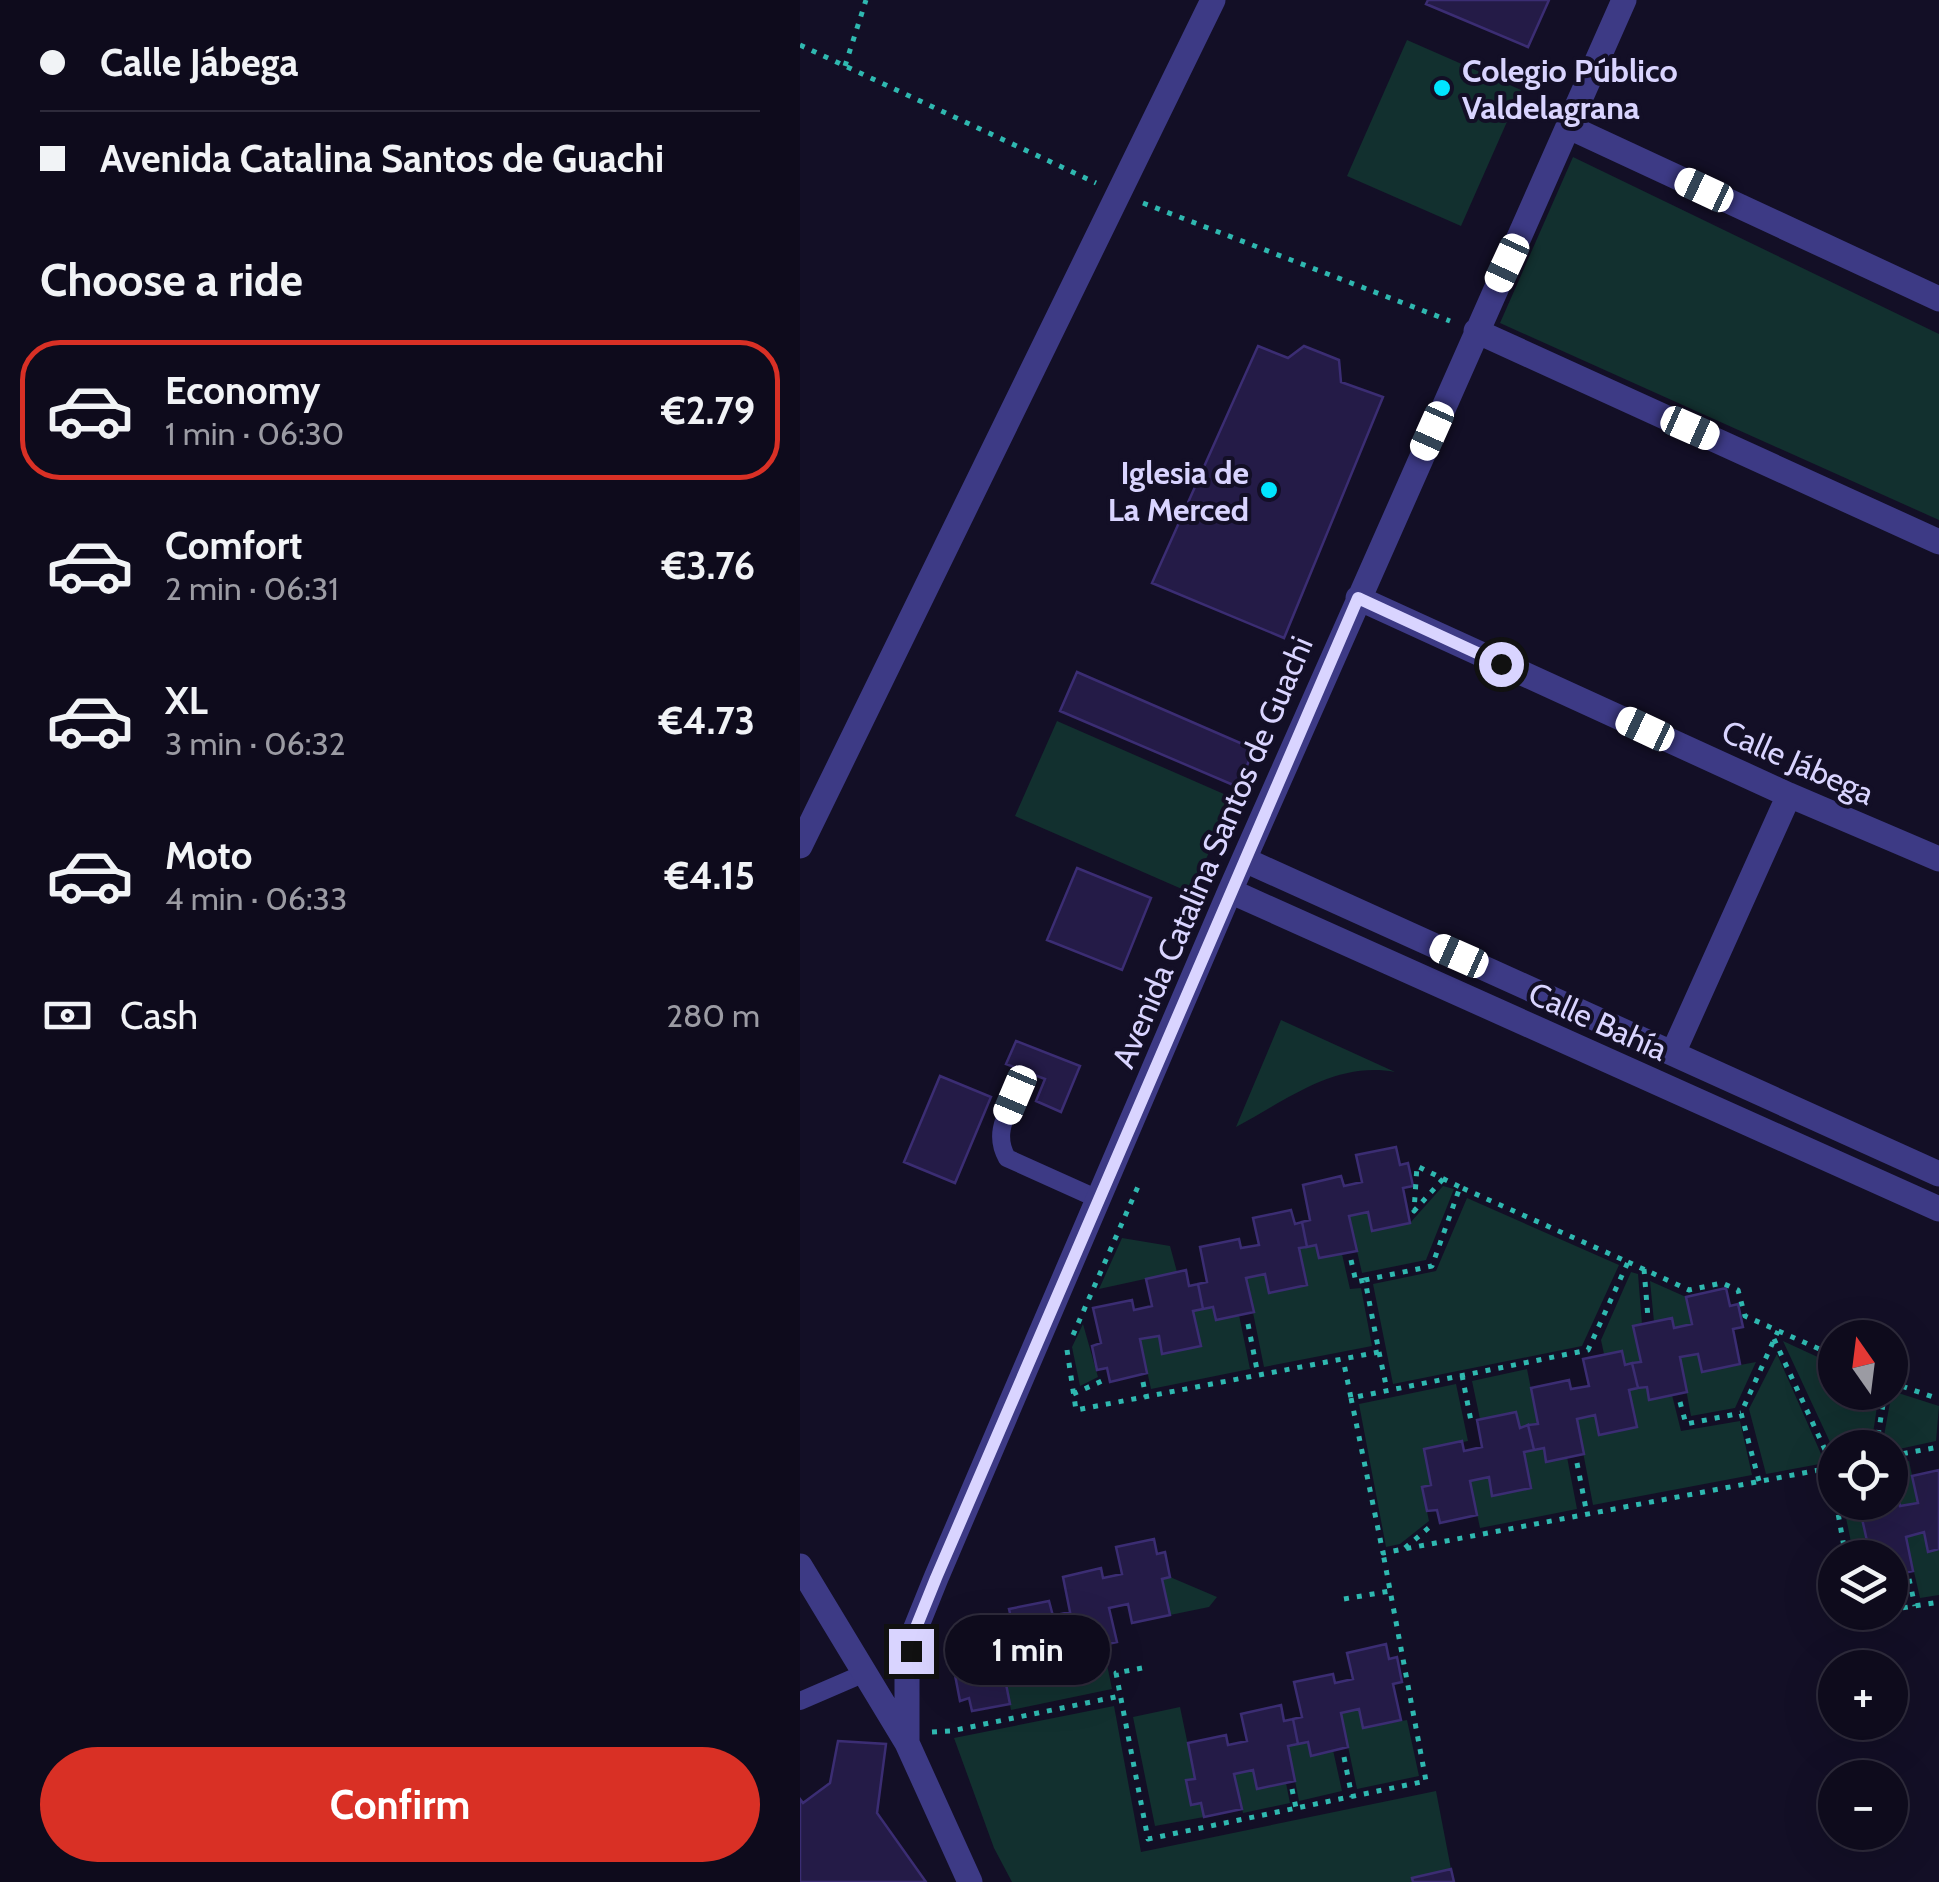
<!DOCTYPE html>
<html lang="en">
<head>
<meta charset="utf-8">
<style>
  body { margin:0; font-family:Cabin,sans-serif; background:#171425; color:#f1f3f6; height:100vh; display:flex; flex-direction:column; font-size:38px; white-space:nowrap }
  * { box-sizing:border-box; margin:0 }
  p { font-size:32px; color:#9b9ba3 }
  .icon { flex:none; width:55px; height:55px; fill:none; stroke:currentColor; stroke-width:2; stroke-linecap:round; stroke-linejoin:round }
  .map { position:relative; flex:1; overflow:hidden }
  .drawer { display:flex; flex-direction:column; background:#0e0b1c; width:800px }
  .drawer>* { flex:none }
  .banner { display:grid; align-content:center; height:220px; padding:0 40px; background:#0e0b1c }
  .needle { width:65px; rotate:346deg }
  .tools { position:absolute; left:1018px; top:1320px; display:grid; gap:20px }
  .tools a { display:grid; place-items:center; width:90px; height:90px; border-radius:50%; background:#0e0b1c; box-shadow:0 10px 40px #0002,0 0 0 2px #2e2b3b; font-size:50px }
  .end { position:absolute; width:45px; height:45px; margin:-22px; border:12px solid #d9d4ff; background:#111; box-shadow:0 0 0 5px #111 }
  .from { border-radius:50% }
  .bubble { position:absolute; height:70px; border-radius:35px; background:#0e0b1c; box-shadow:0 10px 40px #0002,0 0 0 2px #2e2b3b; font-size:32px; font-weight:700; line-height:70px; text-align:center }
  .car { position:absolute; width:30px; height:60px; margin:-30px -15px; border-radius:12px; box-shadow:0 0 8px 2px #0007; background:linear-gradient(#fff 24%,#345 0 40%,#fff 0 76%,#345 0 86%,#fff 0) }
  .banner b { display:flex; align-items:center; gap:35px; height:95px; font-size:38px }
  .banner b+b { border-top:2px solid #2e2b3b }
  .banner i { width:25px; height:25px; background:#f1f3f6 }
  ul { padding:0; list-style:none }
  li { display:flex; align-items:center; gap:30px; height:140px; margin:0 20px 15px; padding:0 20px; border:5px solid transparent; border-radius:40px }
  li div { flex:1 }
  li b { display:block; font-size:38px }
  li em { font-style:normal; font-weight:700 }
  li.on { border-color:#d93025 }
  li>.icon { width:90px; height:90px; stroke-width:1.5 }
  h2 { padding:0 40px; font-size:45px; line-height:120px }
  .pay { display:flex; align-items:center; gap:25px; height:110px; padding:0 40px; font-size:38px }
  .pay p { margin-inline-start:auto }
  .primary-button { display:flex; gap:20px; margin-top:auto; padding:20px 40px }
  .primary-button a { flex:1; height:115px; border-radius:60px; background:#d93025; color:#fff; font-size:40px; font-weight:700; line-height:115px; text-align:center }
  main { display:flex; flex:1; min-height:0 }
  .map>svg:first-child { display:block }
</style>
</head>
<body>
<main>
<section class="drawer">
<div class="banner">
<b><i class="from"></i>Calle Jábega</b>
<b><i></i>Avenida Catalina Santos de Guachi</b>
</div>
<h2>Choose a ride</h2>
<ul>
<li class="on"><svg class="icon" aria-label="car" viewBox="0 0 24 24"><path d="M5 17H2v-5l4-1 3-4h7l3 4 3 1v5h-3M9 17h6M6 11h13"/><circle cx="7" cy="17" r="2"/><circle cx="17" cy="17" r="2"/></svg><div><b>Economy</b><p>1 min · 06:30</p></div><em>€2.79</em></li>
<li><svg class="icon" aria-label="car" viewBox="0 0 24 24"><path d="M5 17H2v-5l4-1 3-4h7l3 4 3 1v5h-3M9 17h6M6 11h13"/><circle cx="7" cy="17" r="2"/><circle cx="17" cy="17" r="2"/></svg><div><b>Comfort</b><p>2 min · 06:31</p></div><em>€3.76</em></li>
<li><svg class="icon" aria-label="car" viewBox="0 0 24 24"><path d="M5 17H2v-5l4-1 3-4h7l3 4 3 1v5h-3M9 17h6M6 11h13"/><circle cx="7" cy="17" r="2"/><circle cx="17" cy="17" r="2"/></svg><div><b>XL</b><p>3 min · 06:32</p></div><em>€4.73</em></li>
<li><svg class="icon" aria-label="car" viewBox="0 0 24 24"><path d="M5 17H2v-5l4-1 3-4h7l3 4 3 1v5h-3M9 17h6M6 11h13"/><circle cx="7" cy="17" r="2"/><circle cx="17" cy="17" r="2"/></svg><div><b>Moto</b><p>4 min · 06:33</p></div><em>€4.15</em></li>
</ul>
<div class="pay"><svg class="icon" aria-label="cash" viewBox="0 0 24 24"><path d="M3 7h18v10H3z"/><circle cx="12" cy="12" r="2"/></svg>Cash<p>280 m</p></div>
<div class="primary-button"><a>Confirm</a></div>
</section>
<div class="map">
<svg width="1139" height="1882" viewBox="0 0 1139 1882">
  <rect width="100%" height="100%" fill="#130f26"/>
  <path fill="#12302f" d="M607,40L721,90L661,226L547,176Z
    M773,157L1139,334V520L700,323Z
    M257,721L433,798L391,893L215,816Z
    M481,1020L595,1072C535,1061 487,1100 436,1127Z
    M643,1186L654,1189L626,1260L562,1273L549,1216L568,1212L572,1231L610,1223Z
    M667,1198L819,1265L782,1346L593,1384L573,1284L636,1271Z
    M322,1238L370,1246L377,1272L299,1289Z
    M516,1245L520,1258L542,1254L550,1289L561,1288L572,1346L464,1367L446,1278L465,1274L469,1293L506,1285L499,1248Z
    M831,1272L838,1274L842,1324L833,1327L841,1362L825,1365L821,1351L804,1354L801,1340Z
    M850,1281L886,1297L892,1324L874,1328L872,1318L854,1322Z
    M413,1307L417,1320L439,1315L450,1369L351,1389L340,1339L359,1336L363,1354L400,1346L393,1311Z
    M283,1324L298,1377L280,1386L272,1347Z
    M983,1341L1035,1365V1392L1079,1393L1071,1447L1035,1448V1453Z
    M898,1354L903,1372L956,1362L935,1408L891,1416L880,1357Z
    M977,1354L1025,1463L966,1474L949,1409Z
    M727,1369L738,1424L720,1428L716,1412L680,1419L672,1381Z
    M656,1384L668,1441L624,1450L631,1485L622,1487L629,1521L600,1544L586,1547L559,1404Z
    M847,1387L850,1400L872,1395L881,1431L940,1421L952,1475L793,1505L777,1420L795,1415L836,1427L829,1390Z
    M1092,1391L1139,1406L1136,1441L1090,1451V1448L1082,1447Z
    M744,1448L747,1461L767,1457L777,1509L680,1528L670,1481L689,1477L692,1495L724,1452Z
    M1109,1461L1118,1503L1100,1506L1098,1497L1090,1499V1464Z
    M1043,1503H1071L1059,1506L1067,1541L1058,1543L1061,1557H1054Z
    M1124,1532L1128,1551L1139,1549V1595L1120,1598L1106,1537Z
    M370,1577L417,1597L409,1607L370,1615L362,1579Z
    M276,1637L279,1650L303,1645L312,1689L211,1710L203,1669L221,1665L226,1684L263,1676L256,1641Z
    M314,1706L341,1852L636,1791L651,1869L612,1878L613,1882H212L194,1848L154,1738Z
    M380,1707L395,1779L386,1781L401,1803L404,1817L355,1826L333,1717Z
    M559,1709L564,1728L607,1720L619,1776L557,1789L541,1713Z
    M508,1742L511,1755L533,1750L542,1791L499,1801L488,1746Z
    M453,1770L457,1789L486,1783L490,1803L443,1813L434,1774Z"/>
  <path fill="#241b47" stroke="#3b2d73" stroke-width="2.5" d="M628,0H749L728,47L626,4Z
    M458,346L488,358L504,346L539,360L541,382L583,397L484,638L352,583Z
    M277,672L454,749L438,787L260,711Z
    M277,868L351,898L322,970L247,940Z
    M216,1041L280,1066L261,1112L236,1101L245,1079L206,1064Z
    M140,1076L191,1097L155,1183L104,1162Z
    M596,1147L600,1165L608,1163L613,1186L603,1188L610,1223L572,1231L568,1212L549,1216L557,1251L519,1258L516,1245L507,1247L502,1222L510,1220L503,1185L541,1176L544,1186L562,1182L556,1155Z
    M491,1210L495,1224L502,1222L507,1247L499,1248L507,1285L469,1293L465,1274L446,1278L454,1312L416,1320L413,1307L403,1309L398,1284L407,1282L400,1247L439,1239L441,1248L459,1245L453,1218Z
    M386,1270L389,1286L398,1284L403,1309L393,1311L401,1346L362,1354L359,1336L340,1339L347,1373L310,1382L307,1368L297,1370L292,1346L301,1343L293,1308L332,1300L334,1310L352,1306L346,1279Z
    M926,1288L930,1306L938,1304L943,1327L933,1329L940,1364L902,1372L898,1354L880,1357L887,1392L849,1400L847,1387L838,1388L832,1363L841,1362L833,1326L872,1318L874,1328L892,1324L886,1297Z
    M822,1351L825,1365L832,1363L838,1388L829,1390L837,1427L799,1435L795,1415L777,1419L784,1454L746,1462L744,1448L734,1450L728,1425L738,1424L731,1388L769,1380L771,1389L789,1386L783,1359Z
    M716,1412L720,1428L728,1425L734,1450L724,1452L731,1488L692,1496L689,1477L670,1481L677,1515L640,1523L637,1510L627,1511L622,1487L631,1485L624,1449L662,1441L664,1451L682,1447L677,1420Z
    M1139,1470V1549L1128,1552L1124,1532L1106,1537L1113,1571L1090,1576V1558H1061L1058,1543L1067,1541L1059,1505L1090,1502V1499L1098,1497L1100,1506L1118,1503L1112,1476Z
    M354,1539L357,1554L365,1552L370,1577L362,1579L370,1615L332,1623L328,1604L309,1608L317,1642L279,1650L276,1637L266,1639L261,1614L270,1612L263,1577L301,1568L303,1578L322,1574L316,1547Z
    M249,1601L253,1616L261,1614L266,1639L256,1641L263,1676L225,1684L221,1665L203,1669L210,1704L172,1711L169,1698L160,1701L155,1675L164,1673L156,1638L195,1630L197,1639L215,1635L209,1609Z
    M586,1644L589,1659L597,1657L602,1682L593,1684L601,1720L563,1728L559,1709L541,1713L548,1747L511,1756L508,1742L498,1744L493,1719L502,1717L494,1682L533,1674L535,1683L553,1679L547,1653Z
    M481,1705L484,1721L493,1719L498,1744L488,1746L495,1781L457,1789L453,1770L434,1774L442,1809L404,1817L401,1803L391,1805L386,1780L395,1779L388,1743L426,1735L428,1745L447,1741L441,1714Z
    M38,1741L86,1744L77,1813L126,1882H0V1799L3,1803L30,1783Z
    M651,1869L654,1882H613L612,1878Z"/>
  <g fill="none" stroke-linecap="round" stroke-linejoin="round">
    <path stroke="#2fb8b0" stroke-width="5" stroke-dasharray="5 8" stroke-linecap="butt" d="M0,45L296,183
      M45,66L66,0
      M343,203L650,321
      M643,1179L614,1211L617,1166L660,1187
      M551,1260L556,1282L565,1280
      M828,1262L889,1290L922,1283L938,1290L945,1316L1035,1356
      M844,1269L848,1318
      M448,1324L458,1375
      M273,1335L340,1182
      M974,1339L1033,1467
      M267,1350L276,1410L579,1352L565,1280L632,1266L660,1187L828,1262L788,1350L551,1398L543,1359
      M579,1352L587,1390
      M662,1375L671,1421
      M343,1382L346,1397
      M1090,1382L1139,1399
      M273,1394L302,1381
      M551,1398L583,1553L1035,1467
      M880,1402L886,1424L941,1413
      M1076,1448L1085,1392
      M1090,1456L1139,1447
      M777,1463L787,1514
      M1029,1468L1035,1498
      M959,1481L941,1413L978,1331
      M1036,1502L1046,1558
      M605,1548L633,1524
      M1109,1579L1115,1606
      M544,1599L590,1591
      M1090,1610L1139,1602
      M342,1668L316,1673L348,1839L626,1781L583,1553
      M132,1732L151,1731L320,1696
      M544,1757L552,1797
      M492,1789L496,1808"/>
    <path stroke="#3d3a85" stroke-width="18" d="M215,1095C205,1117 194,1135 207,1158L298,1199
      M0,1701L65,1673"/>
    <path stroke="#3d3a85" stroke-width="25" d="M769,127L1139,299
      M676,331L1139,542
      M558,598L989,795L1139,859
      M0,846L413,0
      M445,860L1139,1174
      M430,891L1139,1209
      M873,1053L989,795
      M0,1566L107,1743L170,1882
      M107,1743V1671L115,1630L136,1578L430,891L824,0"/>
  </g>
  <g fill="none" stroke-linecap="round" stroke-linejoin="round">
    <path stroke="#d9d4ff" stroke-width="12" d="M111,1651L115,1630L136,1578L558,598L701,664"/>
  </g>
  <g fill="#00e5ff" stroke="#130f26" stroke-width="4">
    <circle cx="642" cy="88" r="10"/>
    <circle cx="469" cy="490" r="10"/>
  </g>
  <g text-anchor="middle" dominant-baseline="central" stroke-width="8" stroke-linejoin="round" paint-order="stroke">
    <g font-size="32" font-weight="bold" fill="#d9d4ff" stroke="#130f26" text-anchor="start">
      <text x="662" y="70">Colegio Público<tspan x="662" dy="37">Valdelagrana</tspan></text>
      <text x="449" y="472" text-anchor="end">Iglesia de<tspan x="449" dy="37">La Merced</tspan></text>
    </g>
    <g font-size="32" fill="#d9d4ff" stroke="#130f26">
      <text transform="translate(998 762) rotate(24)">Calle Jábega</text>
      <text transform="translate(412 852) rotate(-67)">Avenida Catalina Santos de Guachi</text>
      <text transform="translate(798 1021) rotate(24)">Calle Bahía</text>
    </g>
  </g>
</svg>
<div class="tools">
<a><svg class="needle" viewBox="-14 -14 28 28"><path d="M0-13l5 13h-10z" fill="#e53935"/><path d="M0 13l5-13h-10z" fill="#9b9ba3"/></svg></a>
<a><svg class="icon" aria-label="locate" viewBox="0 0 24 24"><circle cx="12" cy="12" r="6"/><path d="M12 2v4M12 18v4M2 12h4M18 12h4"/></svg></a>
<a><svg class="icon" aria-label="layers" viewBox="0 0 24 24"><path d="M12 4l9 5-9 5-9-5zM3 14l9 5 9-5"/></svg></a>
<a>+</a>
<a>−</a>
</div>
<i class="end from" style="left:701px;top:664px"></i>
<i class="end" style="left:111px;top:1651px"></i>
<div class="bubble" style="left:145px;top:1615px;width:165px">1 min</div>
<i class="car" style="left:904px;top:190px;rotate:295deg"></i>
<i class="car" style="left:707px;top:263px;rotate:205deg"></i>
<i class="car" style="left:890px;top:428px;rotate:114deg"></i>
<i class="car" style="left:632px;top:431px;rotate:204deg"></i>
<i class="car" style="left:845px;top:729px;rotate:295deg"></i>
<i class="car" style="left:659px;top:956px;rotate:294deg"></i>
<i class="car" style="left:215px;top:1095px;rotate:203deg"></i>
</div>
</main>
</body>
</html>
